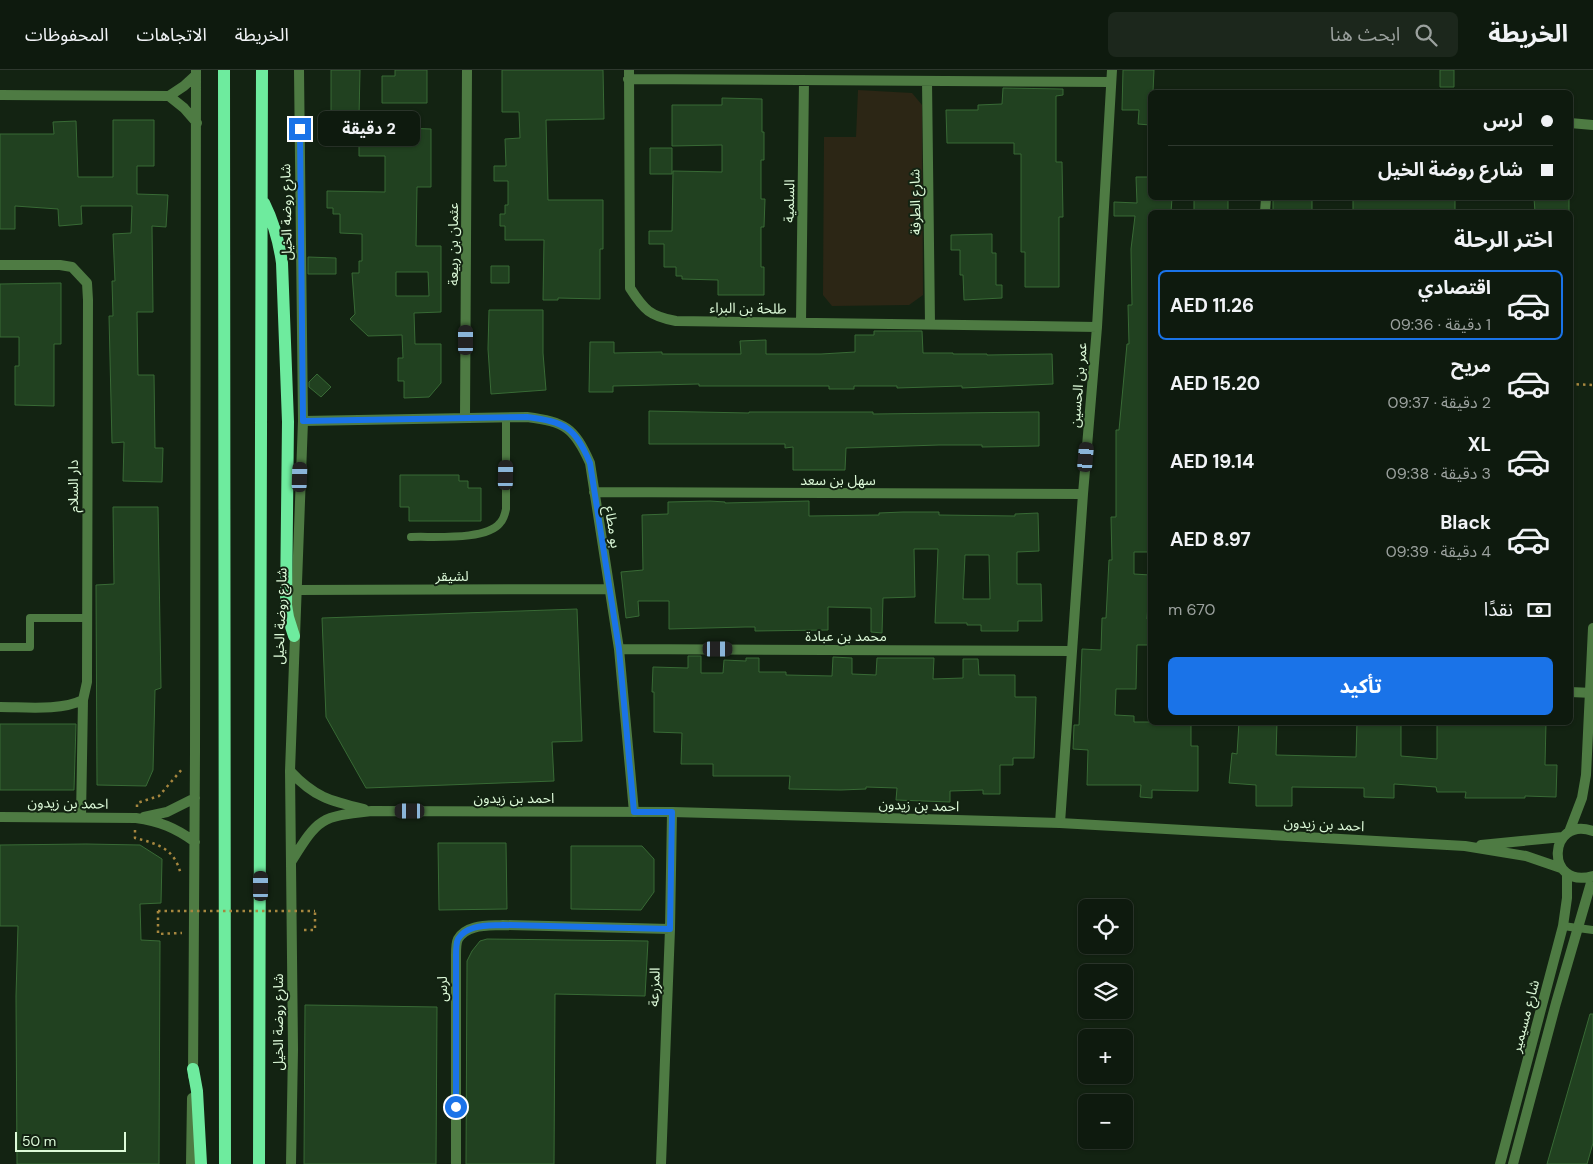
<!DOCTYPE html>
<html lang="ar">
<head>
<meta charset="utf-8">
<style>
  body { margin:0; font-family:"DM Sans","Noto Sans Arabic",sans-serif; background:#1c271c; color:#f1f3f6; direction:rtl; height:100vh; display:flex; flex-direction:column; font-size:19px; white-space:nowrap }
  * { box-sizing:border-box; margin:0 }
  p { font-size:16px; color:#9ba19e }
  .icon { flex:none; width:28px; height:28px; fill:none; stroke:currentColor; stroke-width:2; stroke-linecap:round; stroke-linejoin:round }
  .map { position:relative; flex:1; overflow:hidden; direction:ltr }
  .side { position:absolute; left:1148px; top:140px; width:425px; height:515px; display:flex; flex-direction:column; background:#0e1a0e; border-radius:8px; box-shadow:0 1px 4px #0004,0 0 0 1px #2e382e; direction:rtl }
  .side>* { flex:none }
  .guide { position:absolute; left:1148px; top:20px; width:425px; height:110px; border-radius:8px; box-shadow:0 1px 4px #0004,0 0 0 1px #2e382e; direction:rtl; display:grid; align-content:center; height:110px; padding:0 20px; background:#0e1a0e }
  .tools { position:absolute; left:1078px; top:829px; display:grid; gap:10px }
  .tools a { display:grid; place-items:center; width:55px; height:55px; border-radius:8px; background:#0e1a0e; box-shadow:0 1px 4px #0004,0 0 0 1px #2e382e; font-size:25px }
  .scale { position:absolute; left:15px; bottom:12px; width:111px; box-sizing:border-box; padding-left:5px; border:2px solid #ddfad9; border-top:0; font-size:14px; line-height:18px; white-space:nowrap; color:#ddfad9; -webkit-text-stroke:4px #132312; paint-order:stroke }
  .end { position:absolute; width:22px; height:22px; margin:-11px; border:6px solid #1a73e8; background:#fff; box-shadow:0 0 0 2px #fff }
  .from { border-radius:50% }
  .bubble { position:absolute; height:35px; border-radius:8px; background:#0e1a0e; box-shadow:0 1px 4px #0004,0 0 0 1px #2e382e; font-size:16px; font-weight:700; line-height:35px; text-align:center; direction:rtl }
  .car { position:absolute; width:15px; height:30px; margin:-15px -8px; border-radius:6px; box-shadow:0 0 4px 1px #0007; background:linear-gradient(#222 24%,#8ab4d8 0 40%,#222 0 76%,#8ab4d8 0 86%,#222 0) }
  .guide b { display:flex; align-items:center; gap:18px; height:48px; font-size:19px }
  .guide b+b { border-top:1px solid #2e382e }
  .guide i { width:12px; height:12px; background:#f1f3f6 }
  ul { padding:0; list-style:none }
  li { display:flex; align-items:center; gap:15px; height:70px; margin:0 10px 8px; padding:0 10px; border:2px solid transparent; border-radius:8px }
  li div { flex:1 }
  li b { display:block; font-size:19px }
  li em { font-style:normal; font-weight:700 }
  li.on { border-color:#1a73e8 }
  li>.icon { width:45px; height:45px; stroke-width:1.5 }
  h2 { padding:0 20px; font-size:22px; line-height:60px }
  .pay { display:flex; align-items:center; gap:12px; height:55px; padding:0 20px; font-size:19px }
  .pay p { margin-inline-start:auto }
  .action { display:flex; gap:10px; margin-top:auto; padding:10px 20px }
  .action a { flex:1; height:58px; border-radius:8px; background:#1a73e8; color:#fff; font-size:20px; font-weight:700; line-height:58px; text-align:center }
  header { display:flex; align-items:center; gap:30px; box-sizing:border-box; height:70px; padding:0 25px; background:#0e1a0e; border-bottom:1px solid #2e382e }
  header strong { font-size:24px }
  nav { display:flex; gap:28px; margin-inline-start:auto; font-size:18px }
  .search { width:350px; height:45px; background:#1c271c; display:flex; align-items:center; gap:12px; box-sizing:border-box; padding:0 18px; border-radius:8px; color:#9ba19e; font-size:19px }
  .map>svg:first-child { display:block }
</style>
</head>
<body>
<header>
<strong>الخريطة</strong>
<div class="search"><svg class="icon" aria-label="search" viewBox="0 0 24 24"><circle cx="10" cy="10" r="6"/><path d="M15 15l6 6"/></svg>ابحث هنا</div>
<nav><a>الخريطة</a><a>الاتجاهات</a><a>المحفوظات</a></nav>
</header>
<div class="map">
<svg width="1593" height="1094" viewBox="0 0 1593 1094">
  <rect width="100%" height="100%" fill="#132312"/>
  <path fill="#2c2615" d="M858,20L912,23L922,35L923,225L909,235L832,236L823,225L824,67H856Z"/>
  <path fill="#214120" stroke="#386a35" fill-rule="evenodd" d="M331,0H360L359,47H376V57L431,59V117H417L416,176H441V242L414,243L415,274H441V313L429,327L404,328V311H398V288H403L402,265L368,266L350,249L355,244L352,203H359V191H362V164L340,163V144H333V138H327V121L385,122V86H359V75H353V62H331ZM396,202H428L429,226H396Z
    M395,0H427V33H382V6H395Z
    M502,0H603L604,49L546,50L548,130H603V179H600V229L558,228V230H543L544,170H505V156H500V144H505V135H508V111H494V96H506L505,69L520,68L519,42H502Z
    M1123,0H1154L1153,22H1150V55L1138,54L1139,40H1122Z
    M1440,0H1454V17H1440Z
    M1003,18L1063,19V25L1056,26V92H1062L1063,147H1059V217H1025V182H1021V84H1014V73H947L946,40H978V35L1002,34Z
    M722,28L762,29V62H764V90H761V129H765L764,157H761V197H764V225H718V210L682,209V206H676V197H664V174H649V161H672L673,101L722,102V75L672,76V35H722Z
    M113,50H154V96H137V124L168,125L166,157L152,156L153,242H137L138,305H154L155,378H163L162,412L123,411L124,372L112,373L109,246H113L112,211H115L113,164L131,163L132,136H81L82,154L59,156L58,139L15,136V159H0V64H54L53,52L76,51L78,107H113Z
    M650,78H672V104H650Z
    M1136,107H1150V128H1172L1171,142H1150V482H1134V504L1150,505L1147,549H1150V575H1137L1136,619H1116L1115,645L1134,646V652H1191V676H1198V721L1152,720V728L1140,727L1141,715H1087L1088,680L1073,679L1074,655H1079L1082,579L1101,580L1102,548H1106L1109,490H1112L1111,447H1116V360H1119L1127,274H1129L1128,235H1132L1131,179L1135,146H1114V132L1137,133Z
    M1194,128H1228V142H1194Z
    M1273,128H1312V142H1273Z
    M1353,128H1455V142H1353Z
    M1534,128H1569V142H1535Z
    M992,164V183H996V215H1002V228L964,230L963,205H960V180H951V165Z
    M308,187L336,188V204H308Z
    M491,196H509V213H491Z
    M61,213V274H54V336L15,335V296H19V267H0V214Z
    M489,240H543V283L546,320L491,324L488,279Z
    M874,261H922L923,283H953V284H987V285L1052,284L1053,314L962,318V316L897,318V316H854V319H829V316H699V314L613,316V322H589L590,272H614V283L662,282V284H741L740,271L766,270V284H821L855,282V265H874Z
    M317,304L331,317L321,327L309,317V312Z
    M649,341L749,343V342H873V344L1039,342V376L982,377V375H939L846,378L845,400H793V377L785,378V374H649Z
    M400,405H459V411H468V418H481V451H409V437H400Z
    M710,431L725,432V433L809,431V446L879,445V443L903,442H939V445L1015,446V444L1038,443L1039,481L1017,482V514H1041L1042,551H1018V561H981V555H967V553H935L938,479H914L915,527L883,528L882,563L871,562V538L828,537V560L755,561V557H745L669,559V531H638L639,546L626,548L621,502L643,500L642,445L668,444V432ZM965,485H989L990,529H963Z
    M113,437H158L161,618L155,620L153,700L146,716L97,715L96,515L114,514Z
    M577,539L582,671L552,672L554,711L366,718L326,647L322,548Z
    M688,586H701V603H723L724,590L746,591V588H759V602H786V605L832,606L833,587L852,588V604L876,605L877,588H934L933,609L963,608V589H978L979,605H1015V627H1036L1034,688H1013V695H1000V724H983V720L950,721V732L896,730L897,718L866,717V719L841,720L789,719L790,706H713V694H681L682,663L654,662V622H652L653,597L688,598Z
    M1239,652H1277L1276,685L1356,687L1357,652H1401V686L1437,689V652H1546L1545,695H1557L1556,727L1525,726V728H1465L1466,722H1437L1436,717L1394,714V728L1364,727V718L1292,717V736H1256V715L1229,713L1232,683L1237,684Z
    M0,654H76L74,720H0Z
    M438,773H506L507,839L439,840Z
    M86,774L140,775L162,789L161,833L140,834L141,870L160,871L159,1094H17L16,926L18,856H0V775Z
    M571,776H642L654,789V822L641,840L571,839Z
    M487,869L648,871L645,926L555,924L554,1094H466L467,891L472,881L480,871Z
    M305,935L437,937L436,1094H304Z
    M1590,944H1593V1073L1587,1094H1547Z"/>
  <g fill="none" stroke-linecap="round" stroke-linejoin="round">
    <path stroke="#a7873f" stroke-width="2.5" stroke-dasharray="2.5 4" stroke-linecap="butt" d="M1570,314L1593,315
      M137,737V733L159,726L183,698
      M135,760V768C159,774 175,779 181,805
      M158,841V864L182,863
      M304,860H315V841"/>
    <path stroke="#4e7b43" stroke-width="8" d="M411,467C433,466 486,471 500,453C504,449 505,444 506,439V347
      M0,577H30V548H87
      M1563,856L1593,860"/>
    <path stroke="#4e7b43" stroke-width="10" d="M629,0L630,218C644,240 650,246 676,251L1097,257
      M628,9L1111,12
      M927,11L930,254
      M0,25L169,26L184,16L196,5
      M169,26L184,38L197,53
      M1570,53L1593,55
      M1265,142L1266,128
      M0,195H60L72,197L87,213L88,230L87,612L83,630C60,641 25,637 0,637
      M801,253L804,10
      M465,348L467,0
      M303,351L527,347C565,352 574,357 590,393L619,579L634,742
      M594,422L1083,424
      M296,520L609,519
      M619,579L1072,581
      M1570,622L1593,623
      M0,747L136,748C159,751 176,758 195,772
      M81,747L83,630
      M144,747L167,742L195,728
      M1060,753L1083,424L1097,257L1112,0
      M193,1006L195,683L196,0
      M191,1094L192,1028
      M456,1094V885C456,880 456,873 458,869C467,854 488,856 503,855L670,859
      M661,1094L670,859L672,742"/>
    <path stroke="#4e7b43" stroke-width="10" d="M290,701C314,727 330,731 364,739
      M1593,761C1548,745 1544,820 1593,806
      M1569,762L1582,728L1586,705L1593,558
      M1481,775L1563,767
      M291,792C319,747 320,747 372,741L672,742L1060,753L1465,776L1526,786L1561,798
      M291,1094L293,979L290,701L303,351L299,0
      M1500,1094L1563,856L1567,828V804
      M1513,1094L1556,933L1593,806"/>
    <path stroke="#6eeb9e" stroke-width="12" d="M224,0L225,1094
      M264,133C274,153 279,171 282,193L288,352L286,535L288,547L294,566
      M193,999L197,1021L201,1094
      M259,1094L262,0"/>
    <path stroke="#a7873f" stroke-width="2.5" stroke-dasharray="2.5 4" stroke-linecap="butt" d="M158,841H315"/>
  </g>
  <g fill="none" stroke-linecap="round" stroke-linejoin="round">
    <path stroke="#1a73e8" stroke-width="6" d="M300,59L303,351L527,347C565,352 575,357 590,393L619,579L634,742H672L670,859L503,855C488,856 467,854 458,869C456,873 456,880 456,885V1037"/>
  </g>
  <g text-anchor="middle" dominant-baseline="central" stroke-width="4" stroke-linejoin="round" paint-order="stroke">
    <g font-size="14" fill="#ddfad9" stroke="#132312">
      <text transform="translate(789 131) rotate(-89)">السلمية</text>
      <text transform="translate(915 132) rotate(-91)">شارع الطرفة</text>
      <text transform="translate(286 142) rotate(-91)">شارع روضة الخيل</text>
      <text transform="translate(453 174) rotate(-90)">عثمان بن ربيعة</text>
      <text transform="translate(748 238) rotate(1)">طلحة بن البراء</text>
      <text transform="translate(1078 315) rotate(-85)">عمر بن الحسين</text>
      <text x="838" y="410">سهل بن سعد</text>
      <text transform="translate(73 416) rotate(-90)">دار السلام</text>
      <text transform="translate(613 457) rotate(81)">بو مطاع</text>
      <text x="452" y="506">لشيقر</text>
      <text transform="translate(280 546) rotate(-88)">شارع روضة الخيل</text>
      <text x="846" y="566">محمد بن عبادة</text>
      <text x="514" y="728">احمد بن زيدون</text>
      <text transform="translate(68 733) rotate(1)">احمد بن زيدون</text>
      <text transform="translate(919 735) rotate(2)">احمد بن زيدون</text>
      <text transform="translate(1324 754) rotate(3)">احمد بن زيدون</text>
      <text transform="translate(654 917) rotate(-88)">المزرعة</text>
      <text transform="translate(442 919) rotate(-90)">لرس</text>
      <text transform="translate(1525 946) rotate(-75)">شارع مسيمير</text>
      <text transform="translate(278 952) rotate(-90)">شارع روضة الخيل</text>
    </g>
  </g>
</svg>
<div class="tools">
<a><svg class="icon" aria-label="locate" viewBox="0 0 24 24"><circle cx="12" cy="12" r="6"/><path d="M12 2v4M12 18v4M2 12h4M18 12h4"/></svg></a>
<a><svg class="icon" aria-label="layers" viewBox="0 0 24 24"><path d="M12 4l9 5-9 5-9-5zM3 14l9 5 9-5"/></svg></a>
<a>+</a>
<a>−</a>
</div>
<div class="scale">50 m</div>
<i class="end from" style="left:456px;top:1037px"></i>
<i class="end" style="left:300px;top:59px"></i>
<div class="bubble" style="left:318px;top:41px;width:102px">2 دقيقة</div>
<i class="car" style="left:466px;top:270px;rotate:0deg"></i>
<i class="car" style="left:1086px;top:387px;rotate:5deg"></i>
<i class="car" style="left:506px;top:405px;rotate:1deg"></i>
<i class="car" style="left:300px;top:407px;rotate:2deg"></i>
<i class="car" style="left:718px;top:579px;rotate:90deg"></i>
<i class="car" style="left:410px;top:741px;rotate:270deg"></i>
<i class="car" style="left:261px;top:816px;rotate:0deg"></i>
<div class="guide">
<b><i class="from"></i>لرس</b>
<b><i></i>شارع روضة الخيل</b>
</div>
<section class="side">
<h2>اختر الرحلة</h2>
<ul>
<li class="on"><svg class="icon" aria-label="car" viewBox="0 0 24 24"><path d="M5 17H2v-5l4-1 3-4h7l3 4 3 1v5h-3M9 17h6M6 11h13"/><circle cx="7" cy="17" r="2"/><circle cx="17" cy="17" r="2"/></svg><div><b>اقتصادي</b><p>1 دقيقة · 09:36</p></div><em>AED 11.26</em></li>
<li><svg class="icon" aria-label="car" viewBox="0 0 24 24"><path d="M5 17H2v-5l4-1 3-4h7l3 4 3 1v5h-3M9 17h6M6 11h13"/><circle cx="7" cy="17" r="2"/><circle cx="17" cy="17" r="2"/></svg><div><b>مريح</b><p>2 دقيقة · 09:37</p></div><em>AED 15.20</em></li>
<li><svg class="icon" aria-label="car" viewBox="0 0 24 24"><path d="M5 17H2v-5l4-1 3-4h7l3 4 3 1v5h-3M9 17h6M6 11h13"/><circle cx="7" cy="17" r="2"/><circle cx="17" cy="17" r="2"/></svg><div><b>XL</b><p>3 دقيقة · 09:38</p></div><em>AED 19.14</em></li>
<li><svg class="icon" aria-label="car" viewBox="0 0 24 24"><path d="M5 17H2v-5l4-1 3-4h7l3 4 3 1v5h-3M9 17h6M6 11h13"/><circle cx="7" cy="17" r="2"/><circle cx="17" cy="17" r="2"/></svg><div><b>Black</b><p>4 دقيقة · 09:39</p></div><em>AED 8.97</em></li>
</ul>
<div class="pay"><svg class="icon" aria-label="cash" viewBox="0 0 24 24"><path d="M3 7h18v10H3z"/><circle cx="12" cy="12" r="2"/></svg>نقدًا<p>670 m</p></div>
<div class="action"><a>تأكيد</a></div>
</section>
</div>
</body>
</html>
